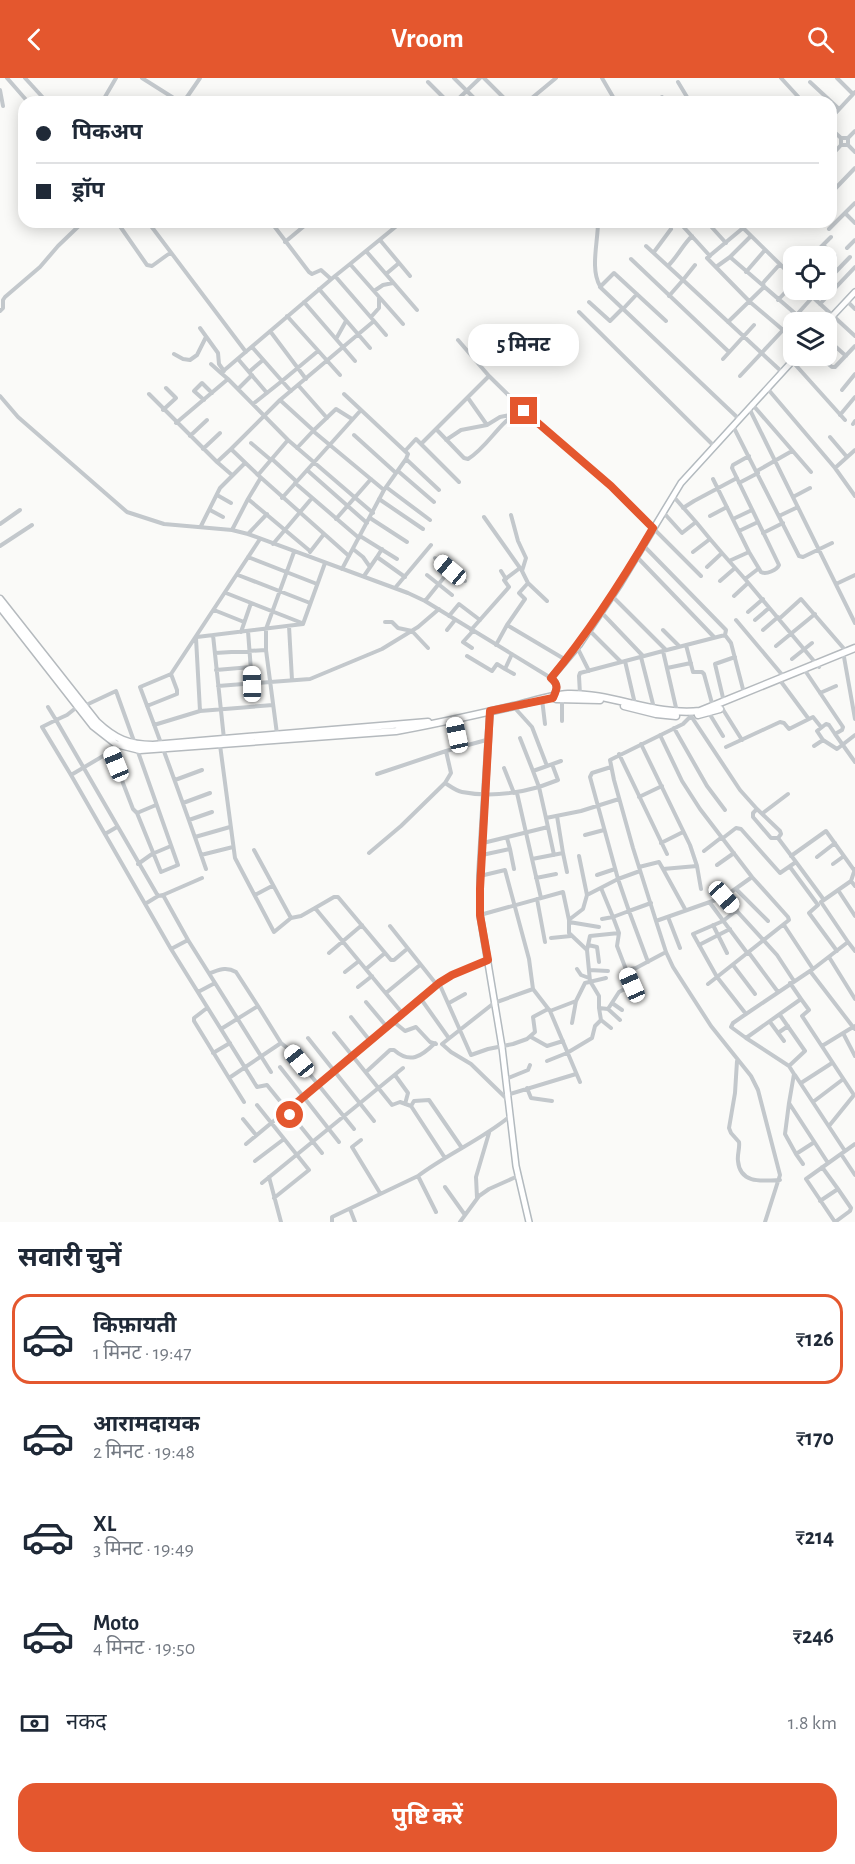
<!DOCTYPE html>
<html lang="hi">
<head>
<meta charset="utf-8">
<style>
  body { margin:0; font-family:"Alegreya Sans","Noto Sans Devanagari",sans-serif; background:#f6f6f7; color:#1f2937; height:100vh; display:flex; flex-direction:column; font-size:22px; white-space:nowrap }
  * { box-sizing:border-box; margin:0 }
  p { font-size:20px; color:#747a83 }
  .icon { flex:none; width:33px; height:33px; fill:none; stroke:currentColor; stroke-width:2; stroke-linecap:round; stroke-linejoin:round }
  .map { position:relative; height:1144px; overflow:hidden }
  .panel { display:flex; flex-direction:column; background:#fff; flex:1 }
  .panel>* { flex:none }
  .banner { position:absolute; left:18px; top:18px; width:819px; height:132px; border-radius:18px; box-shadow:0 3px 15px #0003; display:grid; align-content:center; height:132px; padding:0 18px; background:#fff }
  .fabs { position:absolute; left:783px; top:168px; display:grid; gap:12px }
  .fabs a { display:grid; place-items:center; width:54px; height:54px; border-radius:12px; background:#fff; box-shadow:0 3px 15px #0003; font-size:30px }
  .end { position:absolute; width:27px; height:27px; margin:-14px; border:8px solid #e4572e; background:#fff; box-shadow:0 0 0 3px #fff }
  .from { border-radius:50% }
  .bubble { position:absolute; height:42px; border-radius:18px; background:#fff; box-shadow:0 3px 15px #0003; font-size:20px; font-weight:700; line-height:42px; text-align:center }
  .car { position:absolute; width:18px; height:36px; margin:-18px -9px; border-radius:8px; box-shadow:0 0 4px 2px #0007; background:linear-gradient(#fff 24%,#345 0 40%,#fff 0 76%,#345 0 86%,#fff 0) }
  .banner b { display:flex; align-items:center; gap:21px; height:57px; font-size:22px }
  .banner b+b { border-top:2px solid #e0e1e3 }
  .banner i { width:15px; height:15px; background:#1f2937 }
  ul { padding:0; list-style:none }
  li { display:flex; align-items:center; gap:18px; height:90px; margin:0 12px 9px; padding:0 6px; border:3px solid transparent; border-radius:18px }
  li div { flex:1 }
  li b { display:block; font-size:22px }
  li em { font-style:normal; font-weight:700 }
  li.current { border-color:#e4572e }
  li>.icon { width:54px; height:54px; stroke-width:1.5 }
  h2 { padding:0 18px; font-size:27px; line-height:72px }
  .pay { display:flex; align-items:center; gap:15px; height:66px; padding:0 18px; font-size:22px }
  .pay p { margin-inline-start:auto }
  .action { display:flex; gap:12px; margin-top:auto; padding:12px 18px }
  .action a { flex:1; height:69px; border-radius:18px; background:#e4572e; color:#fff; font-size:24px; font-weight:700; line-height:69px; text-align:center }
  header { display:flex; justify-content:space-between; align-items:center; height:78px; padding:0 18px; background:#e4572e; color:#fff; font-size:27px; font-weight:700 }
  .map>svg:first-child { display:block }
</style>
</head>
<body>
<header><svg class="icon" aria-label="back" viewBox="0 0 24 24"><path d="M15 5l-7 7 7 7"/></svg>Vroom<svg class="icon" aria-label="search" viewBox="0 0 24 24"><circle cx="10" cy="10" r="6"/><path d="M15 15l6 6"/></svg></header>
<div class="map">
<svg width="855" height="1144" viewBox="0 0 855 1144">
  <rect width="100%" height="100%" fill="#fafaf8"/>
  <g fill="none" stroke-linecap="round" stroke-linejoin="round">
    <g stroke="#b3babf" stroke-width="8">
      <path id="secondary" d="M826,245L855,214
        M553,620C557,611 559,607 551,600L579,567L620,506L681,405L797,278
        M490,633L480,798V837L502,969L516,1088L529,1144"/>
    </g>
    <g stroke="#b5babe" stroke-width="9">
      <path id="primary" d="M0,521L97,644C115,661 129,667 153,667L428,644
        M0,529L93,648L116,666L140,672L396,653C436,646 475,637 514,628C531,624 550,617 568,616C613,615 654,638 700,633L855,570
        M556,621L600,622
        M624,628L656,636L676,638
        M698,637L720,631"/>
    </g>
    <path stroke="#c3c8cc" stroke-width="4" d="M7,0L28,24
      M25,0L47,24
      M142,0L180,24
      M454,0L478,24
      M484,0L508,24
      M602,0L616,24
      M781,0L803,24
      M837,0L853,16
      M428,4L448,24
      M678,4L687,19L684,24
      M810,4L839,31
      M0,12L3,28
      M662,19L665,24
      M102,24L116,0
      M180,24L187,19L200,0
      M455,24L480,0
      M527,24L556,0
      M831,40L855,14
      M831,51L841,60H848V67L855,74
      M841,60V67H848
      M848,60L855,53
      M831,78L841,67
      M831,115L855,90
      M845,135L855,145
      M117,144L147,187L152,188L170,175
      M148,144L246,274
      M271,144L309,194L312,196L321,192L331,201
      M598,144C598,164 590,191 600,208
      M679,144L710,178
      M707,144L726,165
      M737,144L794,200
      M829,151L855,125
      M380,162L410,198
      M285,164L309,144
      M823,167L835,178
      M646,168L683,202L669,218
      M847,170L855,162
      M366,173L417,232
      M654,174L671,151
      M812,178L831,159
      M730,179L751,158
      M631,181L729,274
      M350,186L399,146
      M695,187L683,202L782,294
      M668,188C678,178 682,168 692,158
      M716,189L730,179L805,244
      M746,194L765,172
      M386,196L399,185
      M335,198L350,186L403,246
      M826,204L850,179
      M319,211L370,270
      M805,212L855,258
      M374,213L383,207L393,205
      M778,222L794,205
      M847,223L855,231
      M304,224L355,283
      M589,224L610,243L623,230
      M820,226L855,189
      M623,231L637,216
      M0,233L3,230V222L5,219L40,189L58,168L83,144
      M579,234L714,368
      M287,238L340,297
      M371,239L379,230V219
      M374,243L386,257
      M666,243L614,195L600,209L739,341
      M728,244L764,209L763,205L780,186
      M200,250L218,275L219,286L224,293
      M783,252L819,212
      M270,253L306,301
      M826,260L846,278
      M336,261L346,243
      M458,262L489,298
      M252,269L282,303L318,273
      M174,276L183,281L190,282L197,277L206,259
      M819,278L832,289H835L855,268
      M238,281L267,315
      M723,281L754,247
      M792,283L845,342
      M211,286L221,295
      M249,294L263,282
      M740,298L783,252L750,224L707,180L743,150
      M228,301L221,295L335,198L374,243L280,322L231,371
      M298,307L327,340
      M767,310L835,390L855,418
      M238,311L252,297
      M842,312L855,296
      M149,316L217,384L231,371L258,397L288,362L373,435
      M344,316L408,376L406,381
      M0,318L18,339L127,434L164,446L232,452L248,456L408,515L425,523L551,600
      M468,320L487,347
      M204,322L194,313L202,305L212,315
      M280,322L314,353
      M253,326L282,303L291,313
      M752,326L811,394
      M749,330L855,545
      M163,332L176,320L166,310
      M840,337L855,319
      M176,345L228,301L288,362
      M853,346L855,343
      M733,348L799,478L803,479L832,465
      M436,351L464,380L468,381C489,368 499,343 522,332
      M313,353L336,331L352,341
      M354,357L396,395
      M190,358L207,342
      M830,359L847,379
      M446,362L461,352L487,347L500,339L510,337
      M251,365L271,382
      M421,366L489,298L546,354L611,408L701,498
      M297,370L313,353L384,412
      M203,371L220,355
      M405,373L416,361L459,404
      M272,381L296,403
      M217,384L232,397
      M835,390L855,372
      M307,392L367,445
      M398,393L434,424
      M757,393L792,373
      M258,397L349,478
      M260,401L248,421L310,473
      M713,401L749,474L761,494C766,497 777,492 779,487L732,390L733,387L749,378
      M295,405L359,460
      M739,405L758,395
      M386,409L430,442
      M217,417L231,425
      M793,419L810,410
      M282,420L361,332
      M379,421L423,451
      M683,430L694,423L737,400
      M210,432L223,439
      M663,434L682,455L696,444L673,418
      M511,437L518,463L526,480L522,493
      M710,438L727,429
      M779,438L798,429
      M370,440L407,464
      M336,441L371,401
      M733,441L752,432
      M0,446L20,432
      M201,448L220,410L245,385
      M232,452L248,421
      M739,453L758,444
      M763,455L783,445
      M248,456L267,436
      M360,458L397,481
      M273,466L312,420
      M643,467L726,552L725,557
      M0,468L32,447
      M353,471L363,479L370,489
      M382,471L377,479L405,499
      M310,474L324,456
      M693,474L710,461L696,444
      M722,475L745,501L758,491
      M248,479L317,506
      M637,479L714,559
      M435,480L465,503
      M729,483L749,474
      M707,489L722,475L710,461
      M342,491L384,412L406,381L439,412
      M521,491L528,505L547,523
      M501,493L506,501
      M238,497L310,525
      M427,497L452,517
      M364,498L377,479
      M745,501L819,589
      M720,503L735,490
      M528,505L519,515L525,521L507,547L566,582
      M836,506L855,497
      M395,510L431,467
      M226,515L302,545
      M612,518L666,572
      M734,518L748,505
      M425,523L450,492
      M214,532L244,544
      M601,534L643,578
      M748,534L763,521
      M449,538L459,526L480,542
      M779,541L801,521L846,573
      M736,542L784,599
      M755,542L769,530
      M385,544H392L398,550L412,553L428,570
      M289,548L292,602
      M447,552L455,542
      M471,552L509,509L504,502L520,490L484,439
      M589,552L621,584
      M663,552L679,568
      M763,552L778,539
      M248,553L252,606
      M241,554L251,525
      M213,557L224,661
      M197,559L303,546L325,485
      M196,560L200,633L273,627
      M496,567L507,547
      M686,567L693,594H702L704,596L713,629
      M776,568L815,536
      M577,569L589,593
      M472,570L463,564L473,553
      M215,575L266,572
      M467,578L492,593L497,586L505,591L512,576
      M641,579L654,630
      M844,579L855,641
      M792,581L812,565
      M625,583L635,626
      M667,590L691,585
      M505,591L514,596
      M216,592L251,589
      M806,594L843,649L842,652L835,656L855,684
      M782,605L808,640
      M218,608L310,601L382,571L418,549L439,531
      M820,615L836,608
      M580,616L579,598L580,595L663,573
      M542,621L545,646
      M562,621V643
      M724,624L715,586L735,579
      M84,628L116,613L135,666
      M147,628L177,616V612L171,596
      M513,628L532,649L547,688
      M48,629L56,642L67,637L77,629
      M722,630L742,662
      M677,634L663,573L725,557L731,565L744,615
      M709,635L723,658
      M691,638L740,712L757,731L753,735V739L771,760H778L796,784
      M454,642L460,669
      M154,647L200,633
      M674,650L707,708L725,732
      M277,656L266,572V551L294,474
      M660,657L682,703L700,731L752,799L724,819L656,843L633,770L614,702L610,682L683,646L691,638V634
      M520,660L533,693
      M823,662L817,653L826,646L829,647L835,656
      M220,667L235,780L274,854L291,840L301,838L315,830L403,936L439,905L452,897L488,882
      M120,668L71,697L171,871L188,862L163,817L202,800
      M814,668L823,662L837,671L855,657
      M726,669L780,644L784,645L789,651L813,639L821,649
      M137,671L178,787L161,794L137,735
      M111,674L133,731L137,735L156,727
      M619,676L667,776
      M552,686L558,702L539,709L533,693L561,683
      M611,689L592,695L590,699L618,801L629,833L651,825
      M504,690L514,715
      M377,696L446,673
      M71,697L42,649L56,642L158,818L163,817
      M175,702L202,692
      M445,705L451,695L446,673L490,661
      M517,715L532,781
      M639,719L662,708
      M183,725L210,715
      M757,731L780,753L781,756L778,760
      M763,735L788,716
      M546,740L554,777
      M189,742L212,734
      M105,756L117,749
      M585,757L604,752
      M195,759L230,749
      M723,760L736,750L741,751L780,795L796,784L824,822
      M483,765L548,749
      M661,765L683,754
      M510,771L514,791
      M254,772L291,840
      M704,773L722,759
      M369,775L401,748L445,705C450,708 456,713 462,714C487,719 514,716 539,709L546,740L581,733L619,721
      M563,775L567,794
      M201,777L233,769
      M482,777L510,771L507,760
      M579,778L587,817
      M791,778L826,753L854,792
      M817,779L835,765
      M138,786L152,776L171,768
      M833,786L844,778
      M717,787L734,775
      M697,788L701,811
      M639,789L659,784L663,791L697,788L690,767L641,666
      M790,789L818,827
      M206,791C185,730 163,670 140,609L171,596L260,461
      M663,791L685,831
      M597,797L615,791
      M480,798L505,792L529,881L533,911L494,925L442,966L451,974L471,986L508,1022
      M752,799L788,839L789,842L717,899L746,936L813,891L848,864L821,824L851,803L855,791
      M536,800L556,796
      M851,803L855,808
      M601,810L613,839L629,833L648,884
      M736,811L768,843
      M838,812L855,838
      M255,817L272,808
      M724,819L777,877L794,903
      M541,820L532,781L563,775L557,738
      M537,821L545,864
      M710,825L748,876
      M145,826L158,818
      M818,827L809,835L837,873
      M315,830L334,819H338L391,882H394L407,871
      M480,837L563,814L569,842V855L587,872L590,903L599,918V930L608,931L619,914L632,907L617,868L619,855
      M668,839L680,870
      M570,841L583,831L587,817L618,801L640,793
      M656,843L666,874L673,889L711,948L751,998L758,1012L780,1097L765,1144
      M569,844L599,849
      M713,847L727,875
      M784,847L813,891
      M390,848L437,907
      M551,860L571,858
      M188,862L271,994
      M848,864L855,873
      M588,867L597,869L599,884
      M699,867L730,851
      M171,871L257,1009L267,1007L322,1075
      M587,872L590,858L619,855L613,839L602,841
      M329,875L362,847
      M749,875L778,914
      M829,879L855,921
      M733,887L755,916
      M366,891L385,875
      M577,891L581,897L589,900
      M589,892L608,893
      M626,892L636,890L666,874
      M810,893L853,949L855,948
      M345,894L359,883
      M210,895C219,892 226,888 236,894L258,928
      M439,905L471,977L488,971L513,966L527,961L535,954L533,939L548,931
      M790,905L801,921L746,960L789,988L794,996L789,1025L828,1085
      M708,906L717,899L693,856L723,843L737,832
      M632,907L637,920
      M358,909L372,898
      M533,911L550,933L576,923L585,905L606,900
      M198,914L215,905
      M386,915L420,887
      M421,921L448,959
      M801,921L809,932L802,938L854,1017L829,1048
      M366,924L387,949L403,936
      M449,925L465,916
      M612,925L622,932
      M207,930L194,940V943L229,1000L281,965L258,928L221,951
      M608,931L620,942
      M550,933L580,1004
      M746,936L733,945L731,949L746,960
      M780,937L805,973L789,988
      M351,939L371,964
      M601,942L611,950
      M394,944L405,953L416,949L430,964L436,966
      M770,944L784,963
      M572,945L576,923
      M334,955L392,1027L400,1024L411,1028
      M778,955L788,948
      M843,955L855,978
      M531,959L547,968L563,963
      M308,960L374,1043
      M281,965L291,973L354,1051
      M822,968L853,949L855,951
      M213,975L230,965
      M547,983L567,975L592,960L595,948L601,942L599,930
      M737,983L735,1015L729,1050L731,1055L739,1064C740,1071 737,1076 738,1083C740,1106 762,1103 780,1102
      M280,989L339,1064
      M366,994L390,972H394C410,986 421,979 435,965
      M395,997L408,1015L405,1026
      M795,997L845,1073
      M229,1000L244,1024
      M506,1001L528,992L530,987
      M801,1005L832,985
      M527,1010L531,1020L552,1023
      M507,1017L576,996
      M813,1024L842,1002
      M789,1025L785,1056L796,1076L813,1065
      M257,1027L309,1092L274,1120
      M243,1041L256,1057
      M361,1062L352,1069L380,1115
      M246,1066L387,949
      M796,1076L803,1086
      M841,1076L855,1097
      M445,1080L411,1028L414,1023L429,1022L462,1070
      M255,1083L284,1061
      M269,1099L281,1144
      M262,1105L403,990
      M445,1109L465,1137
      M477,1120L476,1099L489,1055
      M820,1123L838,1111L822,1089
      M350,1131L355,1144
      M436,1134L418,1098C447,1076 481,1062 509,1039
      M332,1144V1139L418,1098
      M460,1144L479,1118L489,1111L518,1098
      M835,1144L806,1101L855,1066
      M835,1144L850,1133L851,1130L838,1111"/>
    <use href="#secondary" stroke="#fff" stroke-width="5"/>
    <use href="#primary" stroke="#fff" stroke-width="6"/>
  </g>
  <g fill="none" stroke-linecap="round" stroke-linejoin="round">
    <path stroke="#e4572e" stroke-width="8" d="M290,1037L288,1032L439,905L452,897L488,882L480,837V811L490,633L553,620C557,611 559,607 551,600C590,553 622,503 653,450L611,408L524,333"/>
  </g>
</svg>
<div class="fabs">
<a><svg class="icon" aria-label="locate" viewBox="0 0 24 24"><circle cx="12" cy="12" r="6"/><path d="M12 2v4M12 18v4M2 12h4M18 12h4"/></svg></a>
<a><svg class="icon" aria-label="layers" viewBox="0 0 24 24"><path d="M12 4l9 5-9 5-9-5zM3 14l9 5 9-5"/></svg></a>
</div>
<i class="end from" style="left:290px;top:1037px"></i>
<i class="end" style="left:524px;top:333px"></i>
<div class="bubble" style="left:468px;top:246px;width:111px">5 मिनट</div>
<i class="car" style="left:450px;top:492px;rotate:310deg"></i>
<i class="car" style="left:252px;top:606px;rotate:359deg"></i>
<i class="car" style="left:457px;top:657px;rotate:348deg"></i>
<i class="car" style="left:116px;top:686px;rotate:338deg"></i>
<i class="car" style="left:724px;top:819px;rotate:138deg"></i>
<i class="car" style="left:632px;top:907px;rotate:336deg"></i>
<i class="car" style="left:299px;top:983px;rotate:321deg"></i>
<div class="banner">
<b><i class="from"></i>पिकअप</b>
<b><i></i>ड्रॉप</b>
</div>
</div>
<section class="panel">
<h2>सवारी चुनें</h2>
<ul>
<li class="current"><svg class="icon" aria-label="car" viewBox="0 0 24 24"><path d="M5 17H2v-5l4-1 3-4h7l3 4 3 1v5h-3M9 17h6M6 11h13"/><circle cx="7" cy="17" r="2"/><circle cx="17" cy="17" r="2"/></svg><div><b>किफ़ायती</b><p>1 मिनट · 19:47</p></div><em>₹126</em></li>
<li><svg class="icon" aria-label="car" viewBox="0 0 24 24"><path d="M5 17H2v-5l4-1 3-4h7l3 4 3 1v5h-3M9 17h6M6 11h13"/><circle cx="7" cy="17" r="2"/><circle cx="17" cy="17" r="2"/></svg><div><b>आरामदायक</b><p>2 मिनट · 19:48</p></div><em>₹170</em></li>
<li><svg class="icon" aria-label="car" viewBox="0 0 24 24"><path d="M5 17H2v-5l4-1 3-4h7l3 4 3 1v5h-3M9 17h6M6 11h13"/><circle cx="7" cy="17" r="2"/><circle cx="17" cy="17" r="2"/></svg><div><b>XL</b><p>3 मिनट · 19:49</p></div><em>₹214</em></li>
<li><svg class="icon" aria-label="car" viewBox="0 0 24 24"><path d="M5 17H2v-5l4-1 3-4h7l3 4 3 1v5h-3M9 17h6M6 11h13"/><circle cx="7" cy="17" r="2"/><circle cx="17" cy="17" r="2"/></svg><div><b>Moto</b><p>4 मिनट · 19:50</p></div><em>₹246</em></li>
</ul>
<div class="pay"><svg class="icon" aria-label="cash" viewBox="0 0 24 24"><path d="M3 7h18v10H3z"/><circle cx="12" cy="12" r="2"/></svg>नकद<p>1.8 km</p></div>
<div class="action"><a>पुष्टि करें</a></div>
</section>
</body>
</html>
